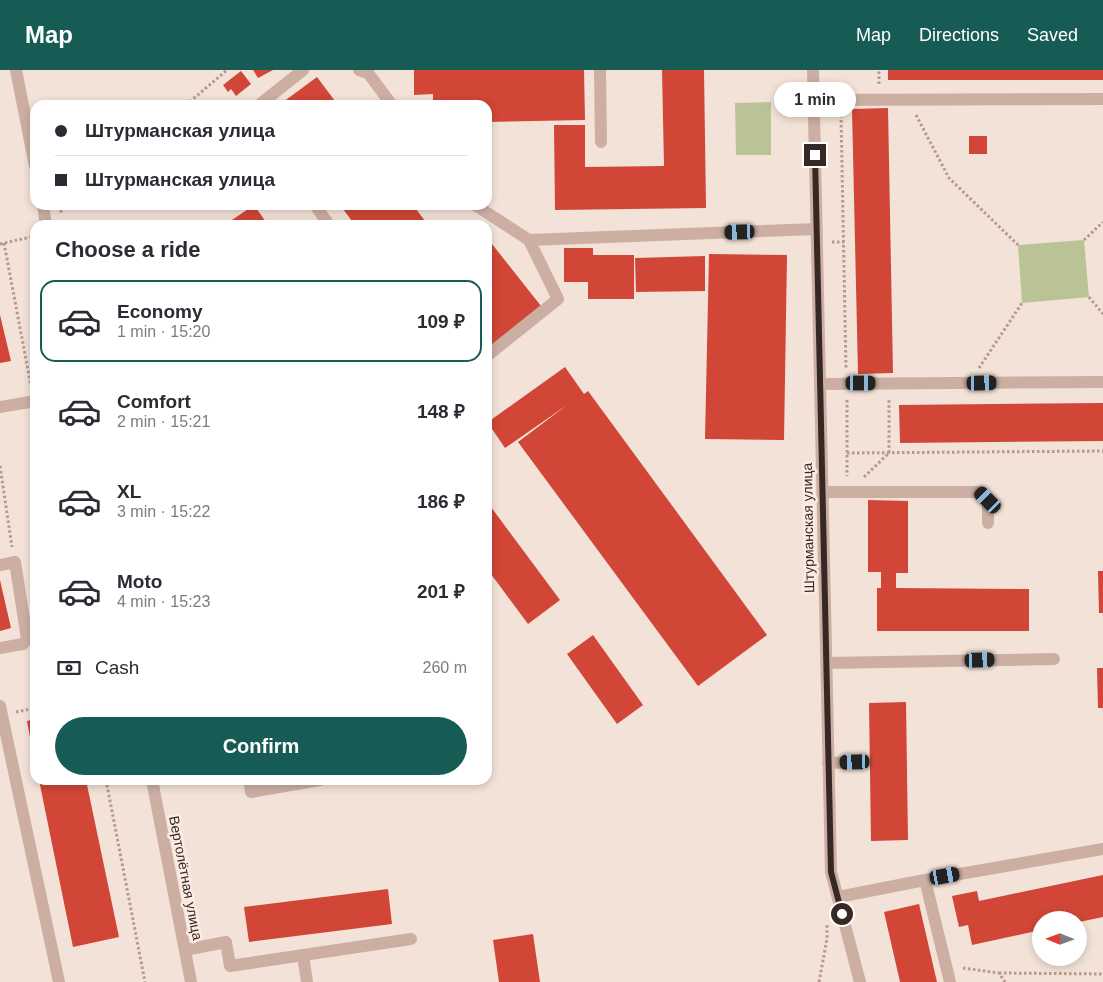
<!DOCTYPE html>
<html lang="en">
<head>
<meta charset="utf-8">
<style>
  body { margin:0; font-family:Helvetica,sans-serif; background:#f7f7f7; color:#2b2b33; height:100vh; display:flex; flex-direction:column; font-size:19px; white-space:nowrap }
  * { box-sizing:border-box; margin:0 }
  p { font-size:16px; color:#7c7c81 }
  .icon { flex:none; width:28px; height:28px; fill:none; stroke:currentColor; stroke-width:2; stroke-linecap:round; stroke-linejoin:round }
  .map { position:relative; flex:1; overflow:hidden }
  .details { position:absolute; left:30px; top:150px; width:462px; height:565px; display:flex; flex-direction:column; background:#fff; border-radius:15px; box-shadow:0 2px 8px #0003 }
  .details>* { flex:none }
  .guide { position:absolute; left:30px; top:30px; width:462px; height:110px; border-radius:15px; box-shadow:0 2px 8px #0003; display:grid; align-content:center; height:110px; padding:0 25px; background:#fff }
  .needle { width:32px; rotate:271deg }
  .controls { position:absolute; left:1032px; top:841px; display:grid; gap:10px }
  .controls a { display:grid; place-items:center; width:55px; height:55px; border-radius:50%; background:#fff; box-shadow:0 2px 8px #0003; font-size:25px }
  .end { position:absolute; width:22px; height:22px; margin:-11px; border:6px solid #362825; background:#fff; box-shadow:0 0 0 2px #fff }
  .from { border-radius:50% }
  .bubble { position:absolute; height:35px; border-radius:18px; background:#fff; box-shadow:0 2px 8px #0003; font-size:16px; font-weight:600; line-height:35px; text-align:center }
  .car { position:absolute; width:15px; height:30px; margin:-15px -8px; border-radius:6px; box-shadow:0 0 4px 1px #0007; background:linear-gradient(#222 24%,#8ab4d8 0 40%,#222 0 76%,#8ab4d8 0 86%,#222 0) }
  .guide b { display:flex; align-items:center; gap:18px; height:48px; font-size:19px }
  .guide b+b { border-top:1px solid #e1e1e2 }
  .guide i { width:12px; height:12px; background:#2b2b33 }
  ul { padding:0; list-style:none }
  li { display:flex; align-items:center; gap:15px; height:82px; margin:0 10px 8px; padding:0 15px; border:2px solid transparent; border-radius:15px }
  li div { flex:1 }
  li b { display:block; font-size:19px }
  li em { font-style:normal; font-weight:600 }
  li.on { border-color:#175b55 }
  li>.icon { width:45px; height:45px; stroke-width:1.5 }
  h2 { padding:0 25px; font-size:22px; line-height:60px }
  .pay { display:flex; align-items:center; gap:12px; height:55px; padding:0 25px; font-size:19px }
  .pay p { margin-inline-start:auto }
  .button { display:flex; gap:10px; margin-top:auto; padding:10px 25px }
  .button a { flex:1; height:58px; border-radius:30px; background:#175b55; color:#fff; font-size:20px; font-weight:600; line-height:58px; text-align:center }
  header { display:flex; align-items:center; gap:30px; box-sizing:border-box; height:70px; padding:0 25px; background:#175b55; color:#fff }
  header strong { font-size:24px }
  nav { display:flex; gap:28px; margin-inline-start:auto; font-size:18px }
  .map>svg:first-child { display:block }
</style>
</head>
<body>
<header>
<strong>Map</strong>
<nav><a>Map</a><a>Directions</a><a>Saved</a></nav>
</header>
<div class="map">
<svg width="1103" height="912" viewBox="0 0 1103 912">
  <rect width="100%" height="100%" fill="#f3e2d7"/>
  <path fill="#bac396" d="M771,32V85H736L735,33Z
    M1084,170L1089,227L1022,233L1018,175Z"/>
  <path fill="#d14637" d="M253,0H273L258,8Z
    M414,0H584L585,50L488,52V35H433V24L414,25Z
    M662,0H704L706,138L555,140L554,55H585V97L664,96Z
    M888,0H1103V10H888Z
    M241,1L251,14L236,26L231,19L228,22L223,15Z
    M317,7L338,35H279Z
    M888,38L893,303L858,304L852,39Z
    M969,66H987V84H969Z
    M254,135L268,155H231L229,152Z
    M340,135H413L428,155H355Z
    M488,169L541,236L488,279Z
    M564,178H593V185H634V229H588V212H564Z
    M709,184L787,185L784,370L705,369Z
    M705,186V221L636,222L635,188Z
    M0,245L11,291L0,293Z
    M565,297L584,324L588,321L767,565L698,616L518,372L567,335L505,378L488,353V352Z
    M1103,333V371L900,373L899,335Z
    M868,430L908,431V503H896V518L1029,519V561H877V518H881V502H868Z
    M488,433L560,530L528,554L488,500Z
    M1098,501H1103V543H1099Z
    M0,510L11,558L0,561Z
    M593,565L643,635L617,654L567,584Z
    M1097,598H1103V638H1098Z
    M906,632L908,770L871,771L869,633Z
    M35,649V688H34L27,651Z
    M39,710H86L119,867L73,877Z
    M1103,805V847L1079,852V850H1041V860L972,875L968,855L959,857L952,826L977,821L979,831Z
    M388,819L392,854L249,872L244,837Z
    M919,834L937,912H900L884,842Z
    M533,864L540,912H499L493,870Z"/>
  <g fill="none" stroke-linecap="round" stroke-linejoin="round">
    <path stroke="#b8988c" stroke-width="3" stroke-dasharray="2.5 2.5" stroke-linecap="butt" d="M879,14V0
      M186,35L227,0
      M841,45L846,299
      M916,45L949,108L1018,175
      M60,142L68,135
      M1084,170L1103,152
      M832,172H844
      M4,173L31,316
      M0,174L35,166
      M1089,227L1103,244
      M979,298L1022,233
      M847,330V406
      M847,383L1103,381
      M0,396L12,477
      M864,407L889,383V329
      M16,642L35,638
      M106,710L145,912
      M963,898L999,903L1005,912
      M999,903L1103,904
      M819,912L827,869V855"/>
    <path stroke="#ccafa2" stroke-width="12" d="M16,0L35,96
      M359,0L368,3L392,35
      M600,0L601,72
      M813,0L831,802L860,912
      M814,30L1103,29
      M259,35L303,0
      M43,135L46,155
      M315,135L329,155
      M475,135L529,170L558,229L488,285
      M529,170L817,159
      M820,314L1103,312
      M0,337L35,331
      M823,422H980L988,430V453
      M0,495L15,492L27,569L23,574L0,578
      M826,593L1054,589
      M0,636L59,912
      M828,693L855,692
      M152,710L191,912
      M249,710L251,722L320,710
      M925,810L950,912
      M838,827L925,810L1103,779
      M185,880L226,872L230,896L411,869
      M303,885L307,912"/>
  </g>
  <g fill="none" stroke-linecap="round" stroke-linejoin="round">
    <path stroke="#362825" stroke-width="6" d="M815,85L831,802L842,844"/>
  </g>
  <g text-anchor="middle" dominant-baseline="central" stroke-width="5" stroke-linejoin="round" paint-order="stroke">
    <g font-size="14" fill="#362825" stroke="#fbece3">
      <text transform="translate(808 458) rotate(-91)">Штурманская улица</text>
      <text transform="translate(186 808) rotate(79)">Вертолётная улица</text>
    </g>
  </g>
</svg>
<div class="controls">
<a><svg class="needle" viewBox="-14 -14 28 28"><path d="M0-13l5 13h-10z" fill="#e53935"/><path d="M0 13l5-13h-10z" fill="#7c7c81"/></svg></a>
</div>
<i class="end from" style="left:842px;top:844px"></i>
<i class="end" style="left:815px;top:85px"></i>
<div class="bubble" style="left:774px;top:12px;width:82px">1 min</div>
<i class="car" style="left:740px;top:162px;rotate:268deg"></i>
<i class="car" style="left:861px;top:313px;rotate:90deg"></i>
<i class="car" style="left:982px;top:313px;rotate:89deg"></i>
<i class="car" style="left:988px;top:430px;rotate:315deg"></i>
<i class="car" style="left:980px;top:590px;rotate:88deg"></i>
<i class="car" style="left:855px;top:692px;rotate:268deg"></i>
<i class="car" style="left:945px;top:806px;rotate:80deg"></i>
<div class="guide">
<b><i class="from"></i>Штурманская улица</b>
<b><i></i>Штурманская улица</b>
</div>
<section class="details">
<h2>Choose a ride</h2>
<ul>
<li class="on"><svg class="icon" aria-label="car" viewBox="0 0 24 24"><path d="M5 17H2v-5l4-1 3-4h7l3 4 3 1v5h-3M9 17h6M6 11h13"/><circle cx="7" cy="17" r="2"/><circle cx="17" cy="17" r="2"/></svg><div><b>Economy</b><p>1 min · 15:20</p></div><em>109 ₽</em></li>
<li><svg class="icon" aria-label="car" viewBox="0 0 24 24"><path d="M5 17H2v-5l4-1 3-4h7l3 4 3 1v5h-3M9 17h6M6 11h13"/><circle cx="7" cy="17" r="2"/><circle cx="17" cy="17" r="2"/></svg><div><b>Comfort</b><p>2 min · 15:21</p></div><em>148 ₽</em></li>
<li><svg class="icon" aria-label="car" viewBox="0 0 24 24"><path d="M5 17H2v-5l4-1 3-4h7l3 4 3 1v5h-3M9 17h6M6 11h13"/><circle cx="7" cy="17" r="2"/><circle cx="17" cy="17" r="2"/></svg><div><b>XL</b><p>3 min · 15:22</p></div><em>186 ₽</em></li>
<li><svg class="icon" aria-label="car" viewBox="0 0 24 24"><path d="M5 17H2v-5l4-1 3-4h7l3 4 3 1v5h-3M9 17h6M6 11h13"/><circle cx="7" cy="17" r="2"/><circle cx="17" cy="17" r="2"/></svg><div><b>Moto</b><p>4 min · 15:23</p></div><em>201 ₽</em></li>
</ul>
<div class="pay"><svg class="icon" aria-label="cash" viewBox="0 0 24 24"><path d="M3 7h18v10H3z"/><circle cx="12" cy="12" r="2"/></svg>Cash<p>260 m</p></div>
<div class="button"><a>Confirm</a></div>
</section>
</div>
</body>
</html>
